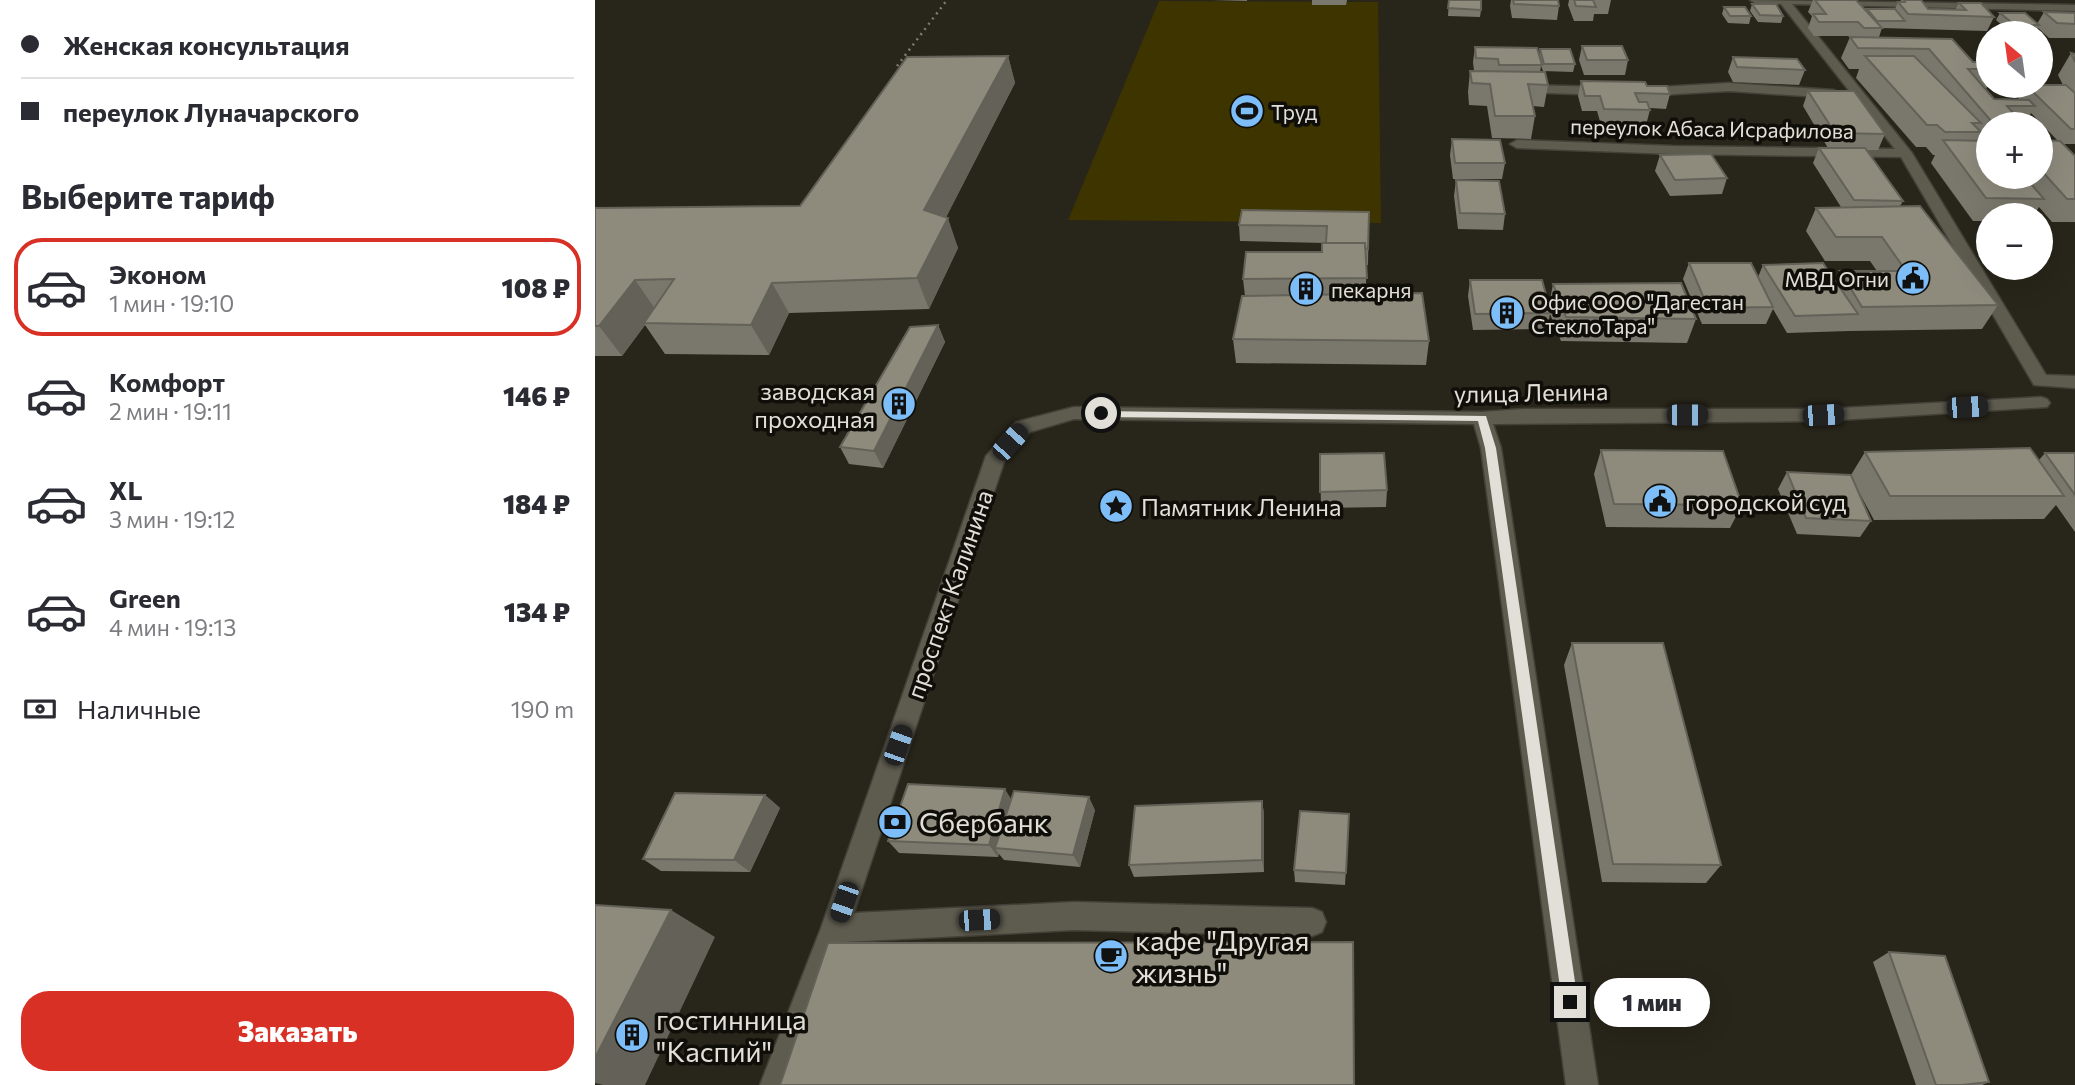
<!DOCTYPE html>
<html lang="ru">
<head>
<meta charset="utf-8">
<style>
  body { margin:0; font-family:Commissioner,sans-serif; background:#f7f7f7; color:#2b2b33; height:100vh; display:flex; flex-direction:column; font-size:26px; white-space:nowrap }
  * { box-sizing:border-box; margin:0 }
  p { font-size:23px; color:#7c7c81 }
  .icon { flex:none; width:38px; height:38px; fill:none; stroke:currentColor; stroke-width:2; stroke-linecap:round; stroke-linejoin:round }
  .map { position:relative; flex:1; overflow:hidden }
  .panel { display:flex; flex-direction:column; background:#fff; width:595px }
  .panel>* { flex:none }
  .guide { display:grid; align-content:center; height:154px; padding:0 21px; background:#fff }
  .needle { width:46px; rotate:331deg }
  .buttons { position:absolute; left:1381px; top:21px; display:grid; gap:14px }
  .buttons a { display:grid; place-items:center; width:77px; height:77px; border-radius:50%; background:#fff; box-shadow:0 7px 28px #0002; font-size:35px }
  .end { position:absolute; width:32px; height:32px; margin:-16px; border:9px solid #e1dfd8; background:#111; box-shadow:0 0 0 4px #111 }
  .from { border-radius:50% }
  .bubble { position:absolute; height:49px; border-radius:24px; background:#fff; box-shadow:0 7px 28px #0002; font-size:23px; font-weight:800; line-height:49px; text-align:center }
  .car { position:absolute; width:21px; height:42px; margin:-21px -10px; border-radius:9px; box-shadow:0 0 5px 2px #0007; background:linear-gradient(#222 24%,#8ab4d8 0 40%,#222 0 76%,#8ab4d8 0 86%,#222 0) }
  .guide b { display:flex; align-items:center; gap:24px; height:66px; font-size:26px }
  .guide b+b { border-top:2px solid #e1e1e2 }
  .guide i { width:18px; height:18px; background:#2b2b33 }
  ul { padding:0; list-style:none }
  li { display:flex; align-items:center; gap:21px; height:98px; margin:0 14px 10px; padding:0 7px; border:4px solid transparent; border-radius:28px }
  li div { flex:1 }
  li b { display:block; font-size:26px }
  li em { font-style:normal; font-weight:800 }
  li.current { border-color:#d93025 }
  li>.icon { width:63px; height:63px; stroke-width:1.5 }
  h2 { padding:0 21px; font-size:32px; line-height:84px }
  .pay { display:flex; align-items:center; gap:18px; height:77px; padding:0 21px; font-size:26px }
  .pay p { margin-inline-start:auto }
  .primary-button { display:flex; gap:14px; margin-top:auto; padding:14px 21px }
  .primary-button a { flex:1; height:80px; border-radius:28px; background:#d93025; color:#fff; font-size:28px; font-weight:800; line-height:80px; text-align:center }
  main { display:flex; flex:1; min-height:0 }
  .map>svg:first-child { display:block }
</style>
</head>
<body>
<main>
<section class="panel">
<div class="guide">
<b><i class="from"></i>Женская консультация</b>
<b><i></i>переулок Луначарского</b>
</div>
<h2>Выберите тариф</h2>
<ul>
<li class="current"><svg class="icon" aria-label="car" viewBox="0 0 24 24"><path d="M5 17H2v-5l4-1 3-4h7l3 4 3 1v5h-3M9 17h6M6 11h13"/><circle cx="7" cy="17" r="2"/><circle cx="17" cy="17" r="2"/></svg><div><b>Эконом</b><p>1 мин · 19:10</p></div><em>108 ₽</em></li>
<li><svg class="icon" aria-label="car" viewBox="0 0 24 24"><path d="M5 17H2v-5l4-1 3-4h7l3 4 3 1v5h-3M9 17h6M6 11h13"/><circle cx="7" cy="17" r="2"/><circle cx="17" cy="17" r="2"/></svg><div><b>Комфорт</b><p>2 мин · 19:11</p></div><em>146 ₽</em></li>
<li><svg class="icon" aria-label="car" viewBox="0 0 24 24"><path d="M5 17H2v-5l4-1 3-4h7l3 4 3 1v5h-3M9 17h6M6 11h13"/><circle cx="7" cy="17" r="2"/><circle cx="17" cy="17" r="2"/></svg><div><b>XL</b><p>3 мин · 19:12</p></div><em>184 ₽</em></li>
<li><svg class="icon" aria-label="car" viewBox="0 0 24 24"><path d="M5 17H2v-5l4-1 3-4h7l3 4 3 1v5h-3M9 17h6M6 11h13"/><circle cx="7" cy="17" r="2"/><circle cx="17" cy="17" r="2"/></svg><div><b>Green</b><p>4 мин · 19:13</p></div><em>134 ₽</em></li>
</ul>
<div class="pay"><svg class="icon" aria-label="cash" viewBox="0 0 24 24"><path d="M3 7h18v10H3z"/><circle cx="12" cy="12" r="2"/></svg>Наличные<p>190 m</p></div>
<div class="primary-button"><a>Заказать</a></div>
</section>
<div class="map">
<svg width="1480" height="1085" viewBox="0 0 1480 1085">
  <rect width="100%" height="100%" fill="#28251a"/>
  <path fill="#3e3400" d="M564,1L783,2L786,223L473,220Z"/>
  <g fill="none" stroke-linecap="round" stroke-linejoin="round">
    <g stroke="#434038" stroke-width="3">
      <path id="minor" d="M1155,0L1480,5V11L1197,4L1317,153L1451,375L1480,376V388L1439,385L1306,157L1078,154L922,148L915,144L922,140L1078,146L1300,149L1186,4L1160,3Z
        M1134,83L1239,90L1245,94L1239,98L1134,91L1047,96L1041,92L1047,88Z
        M925,85L1012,87L1018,91L1012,95L921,92V86Z
        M1446,397L1452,399L1455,403L1452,407L1228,421L898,424L906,448L1003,1085H971L886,448L879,424L479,419L435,432L410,459L259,913L479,902L717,908L727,912L731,922L727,932L717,936L479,930L249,942L197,1085H165L226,928L391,456L421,422L479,407L887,412L929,409H1228Z"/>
    </g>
    <use href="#minor" fill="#5e5c4f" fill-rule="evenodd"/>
    <path stroke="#7f7d74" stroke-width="2.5" stroke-dasharray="2 4.5" stroke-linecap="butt" d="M302,66L352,0"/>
  </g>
  <path fill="#7a786c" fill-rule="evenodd" d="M617,0H652V1Z
    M717,0H752L751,5H717Z
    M854,0L886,10L885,17L853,16Z
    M916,0H963L964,6L962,20L917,18L915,6Z
    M974,0H1016L1013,14H999L998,21H979L973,5Z
    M1218,0H1261L1271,11L1272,9H1300L1303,2H1305L1306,0H1326L1333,9L1360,10L1364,3L1399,17L1392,31L1287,28L1284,37L1357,39L1378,62H1393V85L1391,89L1399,99H1423L1430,86L1468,85L1463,75L1476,53L1480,54V144H1468L1480,156V222H1457L1444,207L1439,215H1393V221H1378L1336,163L1340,155H1338L1331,147H1321L1261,78L1264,69H1254L1246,58L1255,37H1258L1257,36H1219L1213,28L1217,16L1213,12ZM1436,113L1463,141L1446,140V177H1393V124H1430Z
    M1157,4L1188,16L1186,23L1163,22L1155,11Z
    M1129,7L1156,16L1154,24L1133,23L1127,14Z
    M1449,12L1480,13V38H1454L1443,28L1440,33H1416L1401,20L1405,13L1442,24Z
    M987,46L1033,60L1030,75H989L984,60Z
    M880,47L944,56L945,49L980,64L978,72L948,71L946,66L945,72L953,85L949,107L937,106L940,116L936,139L897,138L892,106L874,105L873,92L875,71H879L878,62Z
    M413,56L420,83L351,217L363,248L334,309L194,313L174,355L70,354L50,325L27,356H0V208L205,206Z
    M1138,57L1210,70L1204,85L1138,82L1133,72Z
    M986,81L1052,86L1075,94L1071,109L1055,108V110L1051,125H1006L1002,111H987L983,96Z
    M1213,91L1290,134L1283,150H1271L1308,201L1305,206L1403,305L1387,329L1254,331L1192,333L1178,309L1171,324H1107L1088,279L1094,263L1163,277L1168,265L1241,282L1245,271H1282L1275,261H1230L1211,231L1221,208L1246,207L1218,163L1224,148H1233L1208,106Z
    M857,139L910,163L907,179H858L855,155Z
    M1065,155L1132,178L1127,194L1075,196L1060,171Z
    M861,180L910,214L908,230L863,229L859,196Z
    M774,212L773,265H771V294L834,341L831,365L641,363L638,339L650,296L648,279L727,252L731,243L645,241L644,225Z
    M875,280L954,305L958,284L1101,319L1092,343L966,341L955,314L952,329L878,330L873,296Z
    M343,325L350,342L288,468L254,464L245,447Z
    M1006,450L1147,505L1135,528L1011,527L999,474Z
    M1270,452L1444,460L1450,453H1480V532L1461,505L1449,519L1279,520L1259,483L1276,521L1265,537L1202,534L1183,489L1192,472L1256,475Z
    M725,454L792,490L791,507L726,508Z
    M977,643L1126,865L1111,883L1007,882L969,665Z
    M170,795L185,808L155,872L66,871L48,859Z
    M416,799L500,810L485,867L409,860L404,854L403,857L304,853L293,841Z
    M667,801L669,814V872L539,877L534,865Z
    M754,814L750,885L700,882L699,870Z
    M1294,952L1394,1082L1387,1085H1321L1278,962Z"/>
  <path fill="#636158" d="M413,56L420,83L340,239L329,210Z
    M353,218L363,248L334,309L322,278Z
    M40,280L61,310L49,323L50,325L27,356L4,326Z
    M177,283L194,313L174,355L156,325Z
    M343,325L350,342L288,468L279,451Z
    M410,789L418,802L400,848L404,854L403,857L394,845Z
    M170,795L185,808L155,872L139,860Z
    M494,797L500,810L485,867L478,855Z
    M667,801L669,814V872L667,860Z
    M76,910L120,937L50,1085H8L0,1083V1058Z"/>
  <path fill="#8e8b7d" stroke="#636158" stroke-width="2" d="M854,0H886V10L853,8Z
    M918,0H963L964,6L919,4Z
    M979,0H998L1001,7L981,6Z
    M1220,0H1261L1287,28H1269L1263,22H1224L1218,14H1231Z
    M1309,0H1326L1333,9L1371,10L1364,3H1386L1399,17L1313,14L1303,2H1310Z
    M1157,4H1181L1188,16L1165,15Z
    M1129,7H1150L1156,16H1135Z
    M1272,9H1300L1310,21H1282Z
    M1449,12L1480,13V24L1462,23Z
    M1405,13H1430L1444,25L1421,26Z
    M1255,37L1357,39L1378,62H1393V69H1373L1399,99L1434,100L1440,106H1412L1427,123L1397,122L1334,49L1263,48Z
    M987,46H1027L1033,60H992Z
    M880,47L942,48L947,65H904L903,59L881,58Z
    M945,49H975L980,64H949Z
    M1476,53L1480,54V62Z
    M413,56L329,210L353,218L322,278L177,283L156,325L49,323L79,279L40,280L4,326H0V208L205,206L312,57Z
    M1270,56H1319L1386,123H1377L1386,132H1350L1342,125H1332Z
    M1138,57L1202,59L1210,70L1142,67Z
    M875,71L950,72L953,85L933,84L940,116H900L895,84L877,83Z
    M986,81L1050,82L1052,86H1072L1075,94L1040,93L1044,102H1052L1055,110L1009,109L1005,96H990Z
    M1446,85H1471L1480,93V129H1476L1432,86Z
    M1213,91H1259L1290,134L1240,133Z
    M857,139L905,140L910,163H860Z
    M1348,140L1393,141V177H1430L1449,199L1391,198Z
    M1446,140L1465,141L1480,156V199H1472L1446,170Z
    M1224,148H1270L1308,201L1259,200Z
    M1116,154L1132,178L1080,180L1065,155Z
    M861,180L904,181L910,214L865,213Z
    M1325,206L1403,305L1267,307L1245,271H1311L1287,237H1241L1221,208Z
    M647,210L774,212L773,249L770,248V243H731L732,226L644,225Z
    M727,243H770L772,278L648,279L651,252H727Z
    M1094,263H1156L1178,307L1113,308Z
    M1228,263L1263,314L1200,316L1168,265Z
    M875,280H947L956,313L880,314Z
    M1086,283L1101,319L971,317L958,284Z
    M827,293L834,341L638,339L647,296Z
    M343,325L279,451L245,447L315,327Z
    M1435,448L1469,496H1295L1270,452Z
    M1006,450L1128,451L1147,505L1019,504Z
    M789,453L792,490L725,492V454Z
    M1450,453H1480V495Z
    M1192,472L1256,475L1276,521L1211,518Z
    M977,643H1068L1126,865L1018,864Z
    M313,784L410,789L394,845L293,841Z
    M419,791L494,797L478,855L400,848Z
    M80,793L170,795L139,860L48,859Z
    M667,801V860L534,865L540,806Z
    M705,811L754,814L751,873L699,870Z
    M0,905L76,910L0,1058Z
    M758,942L759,1085H185L233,943Z
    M1294,952L1350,956L1394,1082L1367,1085H1341Z"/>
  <path fill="#e1dfd8" d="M502,411L891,416L901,448L983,1002L981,1008L975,1010L969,1008L967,1002L890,448L883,421L506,417L502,416Z"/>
  <defs>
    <g id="stadium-disc" transform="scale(1.75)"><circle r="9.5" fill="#7dbef9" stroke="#0f0e09"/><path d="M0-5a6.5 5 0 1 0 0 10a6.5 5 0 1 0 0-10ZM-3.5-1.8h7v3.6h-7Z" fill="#111"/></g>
    <g id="civic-disc" transform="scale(1.75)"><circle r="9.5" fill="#7dbef9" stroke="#0f0e09"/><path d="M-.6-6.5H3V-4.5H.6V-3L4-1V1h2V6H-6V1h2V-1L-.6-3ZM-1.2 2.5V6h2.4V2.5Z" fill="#111"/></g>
    <g id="building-disc" transform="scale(1.75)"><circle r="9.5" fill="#7dbef9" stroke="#0f0e09"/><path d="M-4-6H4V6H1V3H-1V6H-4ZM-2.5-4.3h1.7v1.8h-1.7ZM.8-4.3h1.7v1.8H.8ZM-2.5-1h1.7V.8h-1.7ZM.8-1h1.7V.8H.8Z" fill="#111"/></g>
    <g id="sight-disc" transform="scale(1.75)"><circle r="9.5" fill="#7dbef9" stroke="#0f0e09"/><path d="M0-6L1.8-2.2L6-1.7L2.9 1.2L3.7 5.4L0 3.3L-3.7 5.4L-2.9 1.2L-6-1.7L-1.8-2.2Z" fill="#111"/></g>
    <g id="bank-disc" transform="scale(1.75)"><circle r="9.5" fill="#7dbef9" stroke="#0f0e09"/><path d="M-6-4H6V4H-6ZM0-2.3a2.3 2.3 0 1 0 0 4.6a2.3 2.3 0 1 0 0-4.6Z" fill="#111"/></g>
    <g id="cafe-disc" transform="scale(1.75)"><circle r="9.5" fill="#7dbef9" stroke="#0f0e09"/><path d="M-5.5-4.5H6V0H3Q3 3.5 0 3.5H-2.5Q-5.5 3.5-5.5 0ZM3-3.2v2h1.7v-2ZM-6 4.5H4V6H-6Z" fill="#111"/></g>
  </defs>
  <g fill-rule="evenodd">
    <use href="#stadium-disc" x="652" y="111"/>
    <use href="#civic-disc" x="1318" y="278"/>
    <use href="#building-disc" x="711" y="289"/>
    <use href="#building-disc" x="912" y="313"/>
    <use href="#building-disc" x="304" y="404"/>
    <use href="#civic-disc" x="1065" y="501"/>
    <use href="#sight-disc" x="521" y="506"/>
    <use href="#bank-disc" x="300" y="822"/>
    <use href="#cafe-disc" x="516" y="956"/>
    <use href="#building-disc" x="37" y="1035"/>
  </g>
  <g text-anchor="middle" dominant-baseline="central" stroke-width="7" stroke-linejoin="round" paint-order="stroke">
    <g font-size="21" fill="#e1dfd8" stroke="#0f0e09" text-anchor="start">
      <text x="676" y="111">Труд</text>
      <text x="1294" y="278" text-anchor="end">МВД Огни</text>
      <text x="736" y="289">пекарня</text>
      <text x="936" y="301">Офис ООО "Дагестан<tspan x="936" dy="24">СтеклоТара"</tspan></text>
    </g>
    <g font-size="21" fill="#e1dfd8" stroke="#0f0e09">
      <text transform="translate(1117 128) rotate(1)">переулок Абаса Исрафилова</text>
    </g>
    <g font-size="24" fill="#e1dfd8" stroke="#0f0e09" text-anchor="start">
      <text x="280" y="390" text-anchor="end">заводская<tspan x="280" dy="28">проходная</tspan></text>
      <text x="1090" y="501">городской суд</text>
      <text x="546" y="506">Памятник Ленина</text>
    </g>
    <g font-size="24" fill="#e1dfd8" stroke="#0f0e09">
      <text transform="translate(936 392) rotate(-1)">улица Ленина</text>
      <text transform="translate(354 594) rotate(-71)">проспект Калинина</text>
    </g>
    <g font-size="28" fill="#e1dfd8" stroke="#0f0e09" text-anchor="start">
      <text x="324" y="822">Сбербанк</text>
      <text x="540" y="940">кафе "Другая<tspan x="540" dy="32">жизнь"</tspan></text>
      <text x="61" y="1019">гостинница<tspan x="61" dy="32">"Каспий"</tspan></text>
    </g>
  </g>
</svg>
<div class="buttons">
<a><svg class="needle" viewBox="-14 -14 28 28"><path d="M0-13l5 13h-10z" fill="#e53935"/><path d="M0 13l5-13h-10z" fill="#7c7c81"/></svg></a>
<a>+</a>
<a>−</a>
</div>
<i class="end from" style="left:506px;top:413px"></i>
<i class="end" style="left:975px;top:1002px"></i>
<div class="bubble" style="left:999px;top:978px;width:116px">1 мин</div>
<i class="car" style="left:1372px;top:407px;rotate:87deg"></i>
<i class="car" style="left:1092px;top:415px;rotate:90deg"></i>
<i class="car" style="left:1228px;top:415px;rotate:87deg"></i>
<i class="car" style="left:415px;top:442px;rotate:42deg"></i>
<i class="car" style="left:303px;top:745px;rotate:19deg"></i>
<i class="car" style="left:249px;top:902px;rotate:199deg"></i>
<i class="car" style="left:384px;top:920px;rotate:87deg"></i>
</div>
</main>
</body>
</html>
